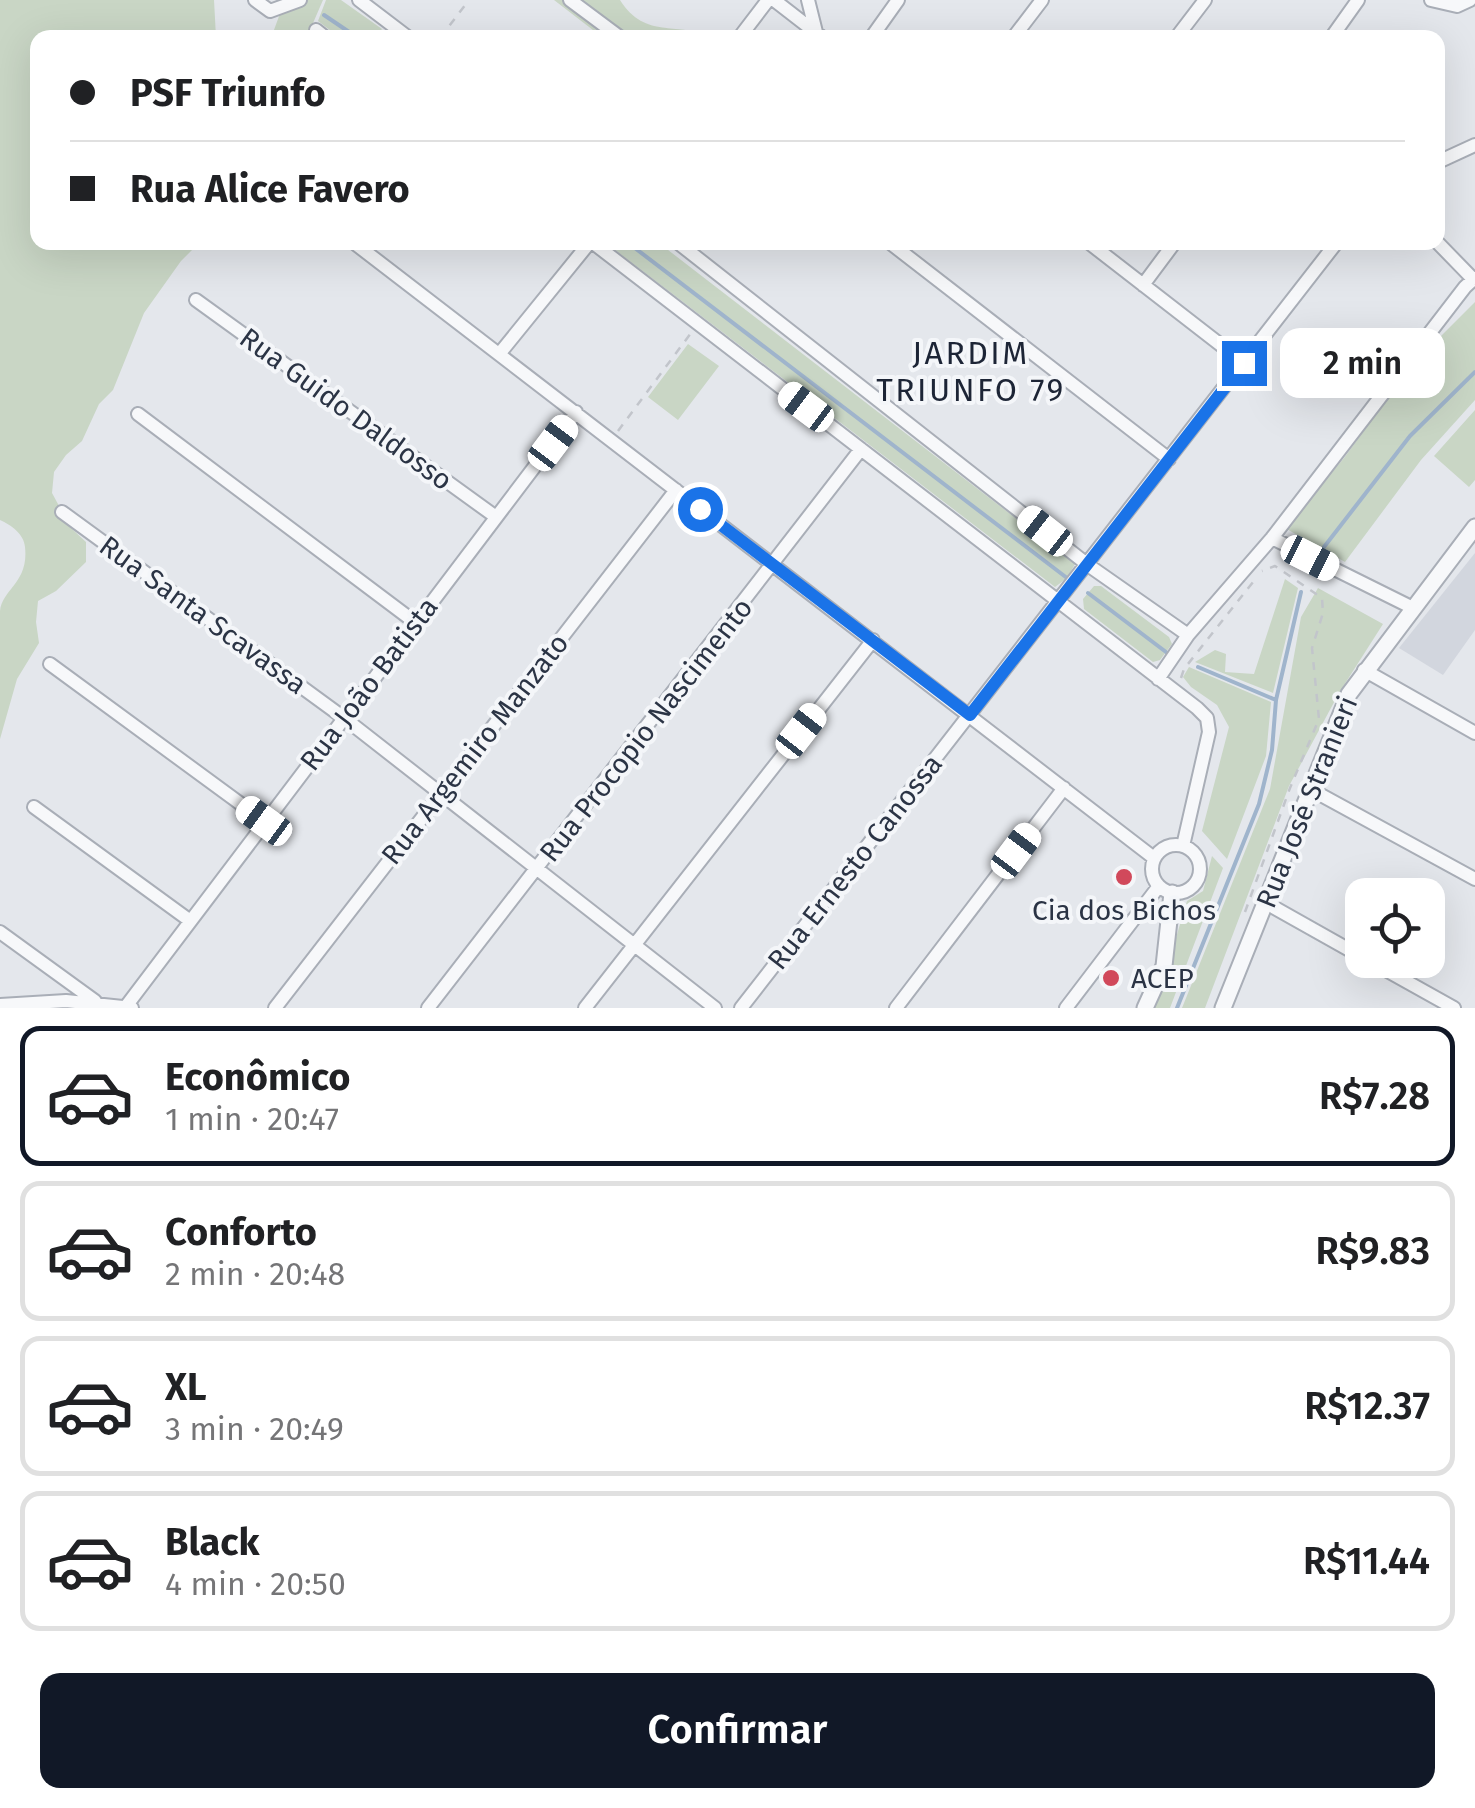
<!DOCTYPE html>
<html lang="pt">
<head>
<meta charset="utf-8">
<style>
  body { margin:0; font-family:"Fira Sans",sans-serif; background:#f6f6f6; color:#202124; height:100vh; display:flex; flex-direction:column; font-size:38px; white-space:nowrap }
  * { box-sizing:border-box; margin:0 }
  p { font-size:32px; color:#757577 }
  .icon { flex:none; width:55px; height:55px; fill:none; stroke:currentColor; stroke-width:2; stroke-linecap:round; stroke-linejoin:round }
  .map { position:relative; height:1008px; overflow:hidden }
  .drawer { display:flex; flex-direction:column; background:#fff; flex:1 }
  .drawer>* { flex:none }
  .top-card { position:absolute; left:30px; top:30px; width:1415px; height:220px; border-radius:20px; box-shadow:0 10px 40px #0002; display:grid; align-content:center; height:220px; padding:0 40px; background:#fff }
  .tools { position:absolute; left:1345px; top:878px; display:grid; gap:20px }
  .tools a { display:grid; place-items:center; width:100px; height:100px; border-radius:20px; background:#fff; box-shadow:0 10px 40px #0002; font-size:50px }
  .end { position:absolute; width:45px; height:45px; margin:-22px; border:12px solid #1a73e8; background:#fff; box-shadow:0 0 0 5px #fff }
  .from { border-radius:50% }
  .bubble { position:absolute; height:70px; border-radius:20px; background:#fff; box-shadow:0 10px 40px #0002; font-size:32px; font-weight:600; line-height:70px; text-align:center }
  .car { position:absolute; width:30px; height:60px; margin:-30px -15px; border-radius:12px; box-shadow:0 0 8px 2px #0007; background:linear-gradient(#fff 24%,#345 0 40%,#fff 0 76%,#345 0 86%,#fff 0) }
  .top-card b { display:flex; align-items:center; gap:35px; height:95px; font-size:38px }
  .top-card b+b { border-top:2px solid #e0e0e0 }
  .top-card i { width:25px; height:25px; background:#202124 }
  ul { padding:18px 0 0; list-style:none }
  li { display:flex; align-items:center; gap:30px; height:140px; margin:0 20px 15px; padding:0 20px; border:5px solid #e0e0e0; border-radius:20px }
  li div { flex:1 }
  li b { display:block; font-size:38px }
  li em { font-style:normal; font-weight:600 }
  li.selected { border-color:#111827 }
  li>.icon { width:90px; height:90px; stroke-width:1.5 }
  .action { display:flex; gap:20px; margin-top:auto; padding:20px 40px }
  .action a { flex:1; height:115px; border-radius:20px; background:#111827; color:#fff; font-size:40px; font-weight:600; line-height:115px; text-align:center }
  .map>svg:first-child { display:block }
</style>
</head>
<body>
<div class="map">
<svg width="1475" height="1008" viewBox="0 0 1475 1008">
  <rect width="100%" height="100%" fill="#e4e7ec"/>
  <path fill="#d2d6de" d="M1475,553V630L1443,675L1399,648Z"/>
  <path fill="#c9d6c5" d="M0,0H214L216,37L38,38V242L199,243L181,261L144,313L113,390L99,404L82,441L66,455L54,472L52,493L71,528L86,542V562L56,591L38,601L36,622L39,643L17,679L0,739C0,697 0,653 0,611C2,589 29,583 25,547C24,534 11,525 0,520Z
    M285,0H323L307,37L271,38Z
    M326,0H341L382,29L375,37H339L318,21Z
    M554,0H620C646,41 679,20 704,37H602Z
    M606,243H659L1075,564L1067,578L1055,587Z
    M1475,302V400L1421,460L1345,562L1285,528L1344,458L1412,365Z
    M688,344L719,366L678,420L648,397Z
    M1475,410V480L1469,487L1434,456Z
    M1285,579L1298,588L1273,693L1195,662L1215,650L1226,654L1225,672L1254,674Z
    M1094,586H1101L1169,637L1172,644L1160,660L1153,662L1084,609L1083,599Z
    M1318,588L1383,624L1339,693L1289,786L1205,1008H1182L1270,789L1301,617Z
    M1189,667L1271,702L1266,756L1227,859L1202,831L1229,727L1217,705L1191,687L1183,677Z
    M1212,856L1223,868L1170,1008H1155L1187,901L1203,891Z"/>
  <g fill="none" stroke-linecap="round" stroke-linejoin="round">
    <path stroke="#9fb4cc" stroke-width="4" d="M324,15L358,38
      M627,242L1067,578
      M1324,547L1410,436L1475,372
      M1088,593L1166,652
      M1198,667L1276,700
      M1177,1008L1259,804L1272,750L1276,700L1301,592"/>
    <g stroke="#a9aeb7" stroke-width="16">
      <path id="minor" d="M255,0L270,11L300,0
        M359,0L409,38
        M570,0L621,38
        M774,0L823,38
        M808,0L816,32
        M1431,0L1457,6L1470,0
        M316,30L326,38
        M739,38L768,0
        M871,38L898,0
        M1013,38L1042,0
        M1176,38L1205,0
        M1331,38L1358,0
        M1438,162L1475,145
        M353,242L1154,858
        M592,242L1197,708L1207,718L1209,732L1183,846
        M677,242L1088,565L1188,635
        M889,242L1169,459
        M1088,242L1244,363
        M1437,242L1473,279
        M1143,285L1175,242
        M196,300L496,517
        M500,353L590,242
        M138,414L416,623
        M62,512L344,718L715,1008
        M1272,538L1413,608
        M50,664L264,821
        M1364,670L1475,733
        M1158,679L1188,635L1272,538L1465,287L1475,278
        M1310,789L1475,879
        M34,807L189,920
        M1152 869a24 24 0 1 1 48 0a24 24 0 1 1-48 0Z
        M1266,903L1362,957
        M0,932L95,1001
        M1368,960L1454,1008
        M0,1005L66,1001L132,1008
        M127,1005L576,412
        M275,1008L676,490
        M428,1008L861,449
        M585,1008L873,640
        M741,1008L1337,242
        M896,1008L1064,788
        M1066,1008L1159,886"/>
    </g>
    <g stroke="#a9aeb7" stroke-width="19">
      <path id="tertiary" d="M1145,1008L1164,966L1172,893
        M1223,1008L1349,694L1475,527"/>
    </g>
    <path stroke="#c2c5cb" stroke-width="2.5" stroke-dasharray="8 8" stroke-linecap="butt" d="M440,38L469,0
      M618,431L691,333
      M1181,678L1184,669L1257,577
      M1245,912L1290,788L1319,719L1312,648L1323,613L1322,598L1275,566L1262,571"/>
    <use href="#minor" stroke="#f7f8fa" stroke-width="12"/>
    <use href="#tertiary" stroke="#f7f8fa" stroke-width="15"/>
  </g>
  <g fill="none" stroke-linecap="round" stroke-linejoin="round">
    <path stroke="#1a73e8" stroke-width="12" d="M700,509L970,715L1244,363"/>
  </g>
  <g fill="#d1495b" stroke="#f4f6f9" stroke-width="4">
    <circle cx="1124" cy="877" r="10"/>
    <circle cx="1111" cy="978" r="10"/>
  </g>
  <g text-anchor="middle" dominant-baseline="central" stroke-width="8" stroke-linejoin="round" paint-order="stroke">
    <g font-size="28" fill="#2b3445" stroke="#f4f6f9">
      <text transform="translate(346 409) rotate(36)">Rua Guido Daldosso</text>
      <text transform="translate(203 615) rotate(36)">Rua Santa Scavassa</text>
      <text transform="translate(369 684) rotate(-53)">Rua João Batista</text>
      <text transform="translate(646 730) rotate(-52)">Rua Procopio Nascimento</text>
      <text transform="translate(475 749) rotate(-52)">Rua Argemiro Manzato</text>
      <text transform="translate(1307 802) rotate(-68)">Rua José Stranieri</text>
      <text transform="translate(855 862) rotate(-52)">Rua Ernesto Canossa</text>
    </g>
    <g font-size="28" fill="#2b3445" stroke="#f4f6f9">
      <text x="1124" y="910">Cia dos Bichos</text>
      <text x="1131" y="978" text-anchor="start">ACEP</text>
    </g>
    <g font-size="32" letter-spacing="2.5" fill="#1d2536" stroke="#f4f6f9">
      <text x="971" y="353">JARDIM<tspan x="971" dy="37">TRIUNFO 79</tspan></text>
    </g>
  </g>
</svg>
<div class="tools">
<a><svg class="icon" aria-label="locate" viewBox="0 0 24 24"><circle cx="12" cy="12" r="6"/><path d="M12 2v4M12 18v4M2 12h4M18 12h4"/></svg></a>
</div>
<i class="end from" style="left:700px;top:509px"></i>
<i class="end" style="left:1244px;top:363px"></i>
<div class="bubble" style="left:1280px;top:328px;width:165px">2 min</div>
<i class="car" style="left:806px;top:407px;rotate:307deg"></i>
<i class="car" style="left:553px;top:443px;rotate:37deg"></i>
<i class="car" style="left:1045px;top:531px;rotate:308deg"></i>
<i class="car" style="left:1310px;top:558px;rotate:117deg"></i>
<i class="car" style="left:801px;top:731px;rotate:38deg"></i>
<i class="car" style="left:264px;top:821px;rotate:306deg"></i>
<i class="car" style="left:1016px;top:851px;rotate:37deg"></i>
<div class="top-card">
<b><i class="from"></i>PSF Triunfo</b>
<b><i></i>Rua Alice Favero</b>
</div>
</div>
<section class="drawer">
<ul>
<li class="selected"><svg class="icon" aria-label="car" viewBox="0 0 24 24"><path d="M5 17H2v-5l4-1 3-4h7l3 4 3 1v5h-3M9 17h6M6 11h13"/><circle cx="7" cy="17" r="2"/><circle cx="17" cy="17" r="2"/></svg><div><b>Econômico</b><p>1 min · 20:47</p></div><em>R$7.28</em></li>
<li><svg class="icon" aria-label="car" viewBox="0 0 24 24"><path d="M5 17H2v-5l4-1 3-4h7l3 4 3 1v5h-3M9 17h6M6 11h13"/><circle cx="7" cy="17" r="2"/><circle cx="17" cy="17" r="2"/></svg><div><b>Conforto</b><p>2 min · 20:48</p></div><em>R$9.83</em></li>
<li><svg class="icon" aria-label="car" viewBox="0 0 24 24"><path d="M5 17H2v-5l4-1 3-4h7l3 4 3 1v5h-3M9 17h6M6 11h13"/><circle cx="7" cy="17" r="2"/><circle cx="17" cy="17" r="2"/></svg><div><b>XL</b><p>3 min · 20:49</p></div><em>R$12.37</em></li>
<li><svg class="icon" aria-label="car" viewBox="0 0 24 24"><path d="M5 17H2v-5l4-1 3-4h7l3 4 3 1v5h-3M9 17h6M6 11h13"/><circle cx="7" cy="17" r="2"/><circle cx="17" cy="17" r="2"/></svg><div><b>Black</b><p>4 min · 20:50</p></div><em>R$11.44</em></li>
</ul>
<div class="action"><a>Confirmar</a></div>
</section>
</body>
</html>
